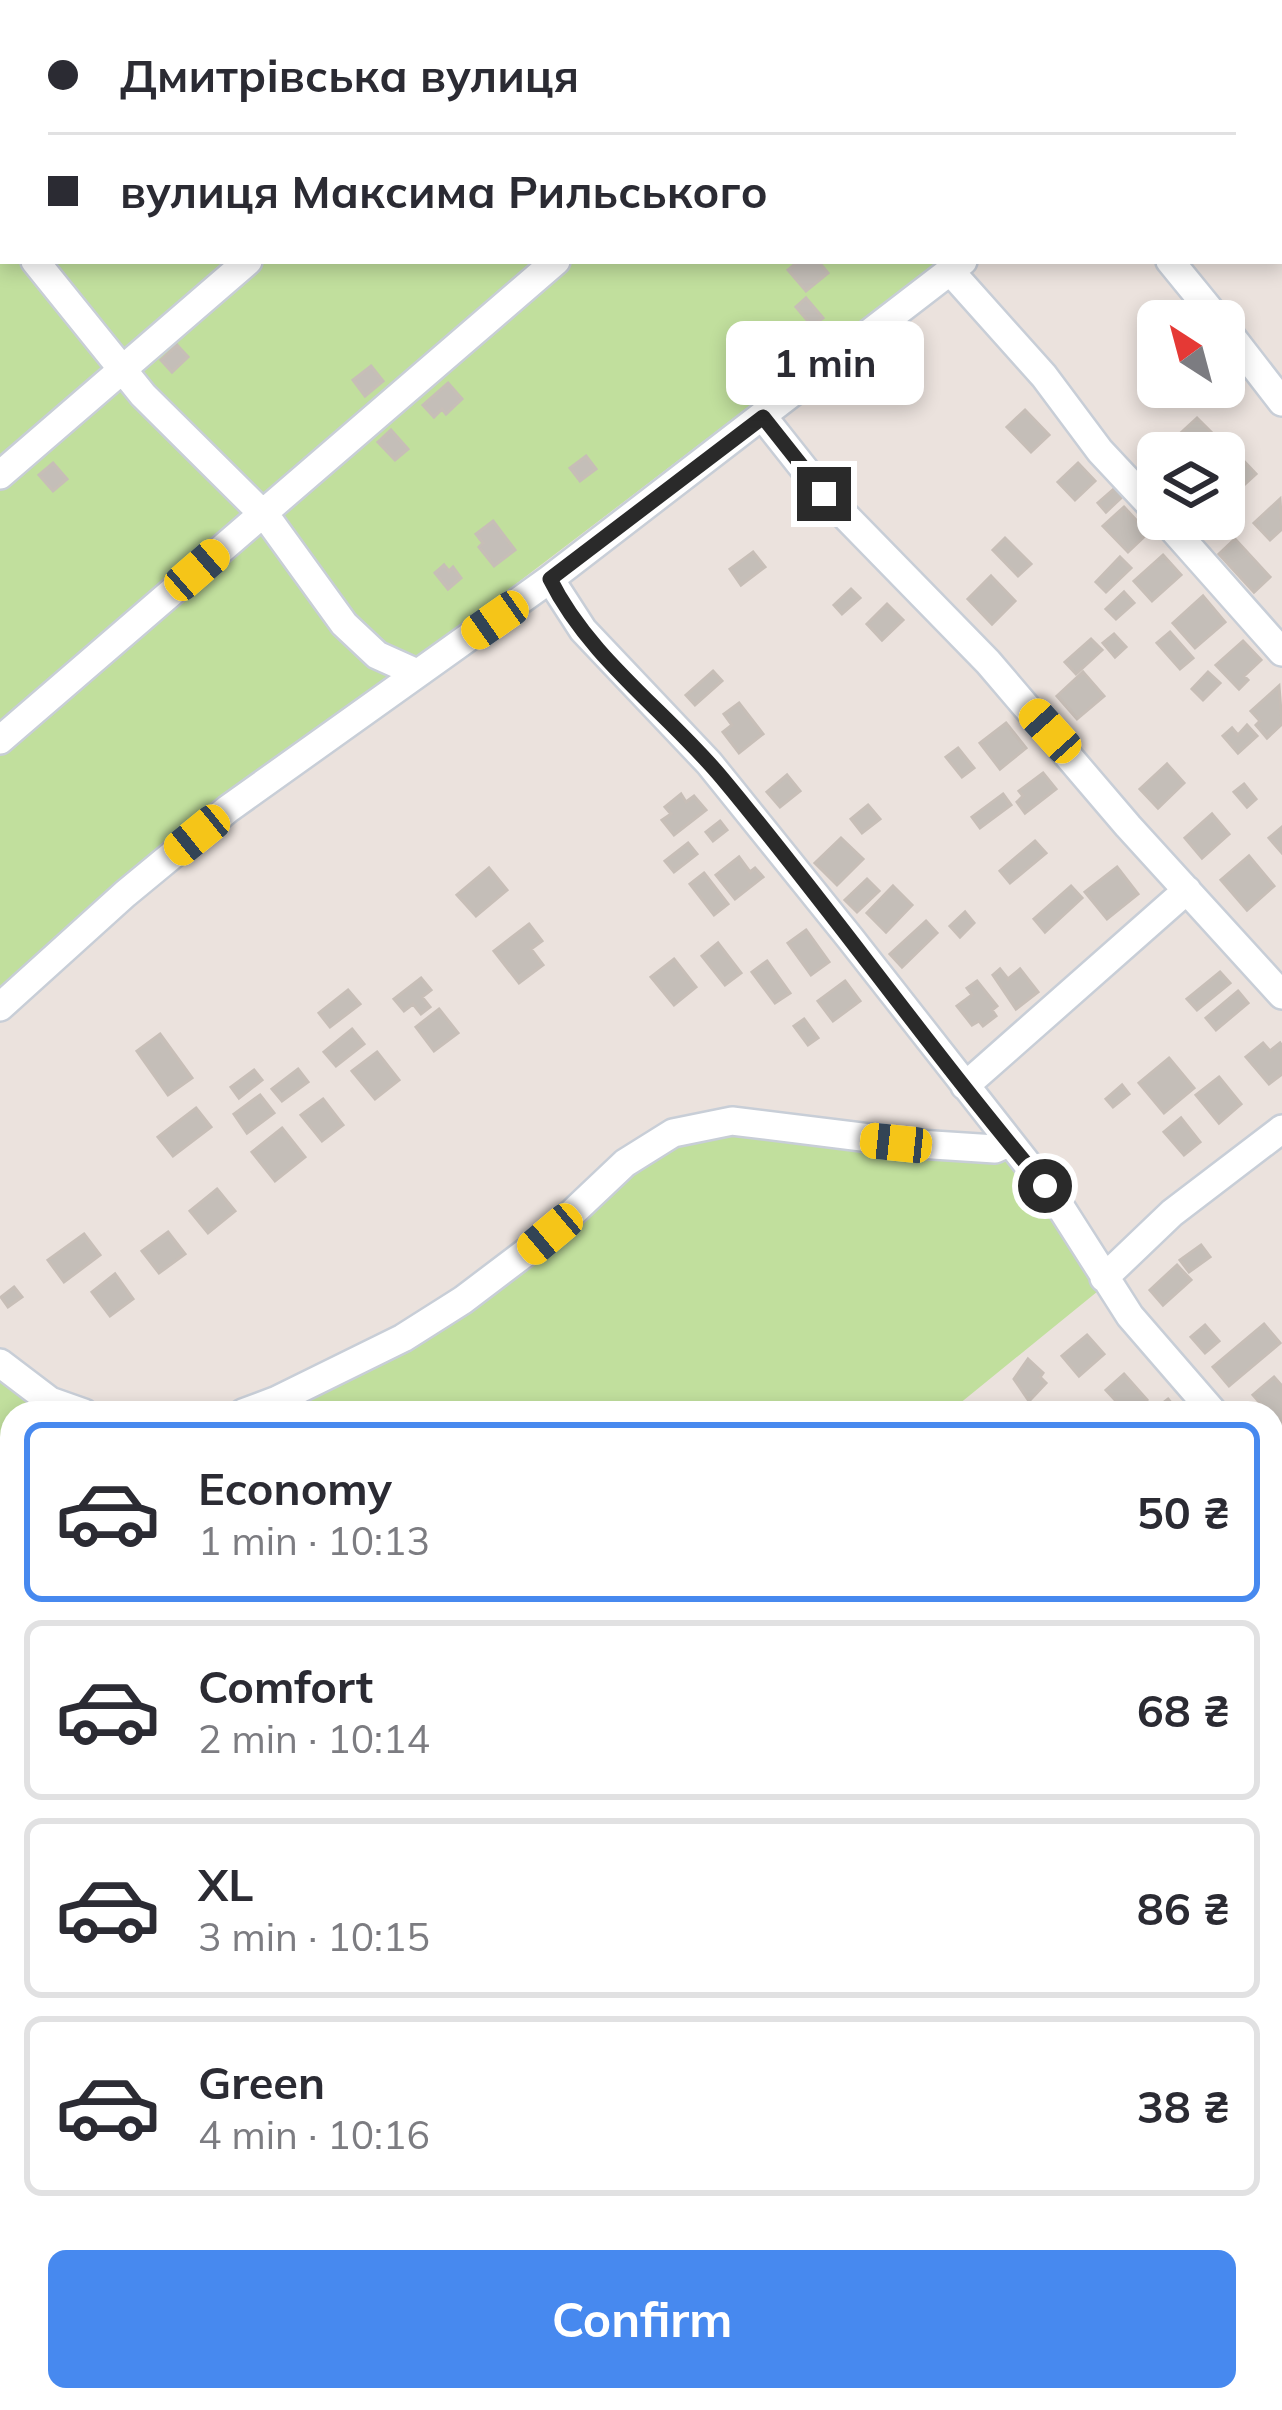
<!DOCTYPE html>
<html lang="en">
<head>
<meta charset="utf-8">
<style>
  body { margin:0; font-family:Mulish,sans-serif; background:#f7f7f7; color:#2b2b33; height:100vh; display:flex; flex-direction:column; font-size:45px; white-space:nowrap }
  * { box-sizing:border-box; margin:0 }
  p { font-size:39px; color:#7c7c81 }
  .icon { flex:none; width:66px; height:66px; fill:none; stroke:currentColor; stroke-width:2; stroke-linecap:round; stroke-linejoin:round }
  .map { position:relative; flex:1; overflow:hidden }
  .drawer { position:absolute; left:0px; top:1401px; width:1284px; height:1011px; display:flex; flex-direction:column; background:#fff; border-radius:36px 36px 0 0; box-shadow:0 6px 18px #0003 }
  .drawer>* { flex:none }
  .banner { position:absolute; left:0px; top:0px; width:1284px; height:264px; box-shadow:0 6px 18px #0003; display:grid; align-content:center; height:264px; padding:0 48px; background:#fff }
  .needle { width:78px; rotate:324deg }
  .fabs { position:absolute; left:1137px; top:300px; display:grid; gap:24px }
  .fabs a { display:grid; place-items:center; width:108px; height:108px; border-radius:18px; background:#fff; box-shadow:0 6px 18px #0003; font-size:60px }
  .end { position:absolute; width:54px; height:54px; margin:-27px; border:15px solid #2a2a2a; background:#fff; box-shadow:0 0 0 6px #fff }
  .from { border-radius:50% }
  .bubble { position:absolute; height:84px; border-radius:18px; background:#fff; box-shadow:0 6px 18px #0003; font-size:39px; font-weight:700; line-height:84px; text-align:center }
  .car { position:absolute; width:36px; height:72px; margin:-36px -18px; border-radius:15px; box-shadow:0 0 9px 3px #0007; background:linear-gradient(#f5c518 24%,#345 0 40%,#f5c518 0 76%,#345 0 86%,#f5c518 0) }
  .banner b { display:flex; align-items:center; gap:42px; height:114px; font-size:45px }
  .banner b+b { border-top:3px solid #e1e1e2 }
  .banner i { width:30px; height:30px; background:#2b2b33 }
  ul { padding:21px 0 0; list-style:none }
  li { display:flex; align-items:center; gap:36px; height:180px; margin:0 24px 18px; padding:0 24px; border:6px solid #e1e1e2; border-radius:18px }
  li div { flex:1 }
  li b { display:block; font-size:45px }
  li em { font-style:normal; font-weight:700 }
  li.active { border-color:#4789ef }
  li>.icon { width:108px; height:108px; stroke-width:1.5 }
  .action { display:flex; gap:24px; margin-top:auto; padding:24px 48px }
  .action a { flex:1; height:138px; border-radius:18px; background:#4789ef; color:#fff; font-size:48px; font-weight:700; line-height:138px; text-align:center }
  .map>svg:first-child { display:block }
</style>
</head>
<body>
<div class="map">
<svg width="1282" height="2410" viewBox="0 0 1282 2410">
  <rect width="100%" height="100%" fill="#ebe2dd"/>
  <path fill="#c1df9d" d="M0,0L955,3H3V261H940L386,683L0,994Z
    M721,1128L1006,1153L1103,1287L948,1413H271L393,1351L658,1146Z
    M0,1369L67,1413H12V1564L0,1553Z"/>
  <path fill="#76e1e7" d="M0,1556L12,1564V1662L0,1657Z
    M0,1749L12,1754V2400H1272V2262L1282,2280V2410H0Z
    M1272,2033L1282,2043V2139L1272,2120Z"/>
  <path fill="#c4beb8" stroke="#c7beb7" stroke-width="3" d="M799,261H818L828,273L806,291L788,270Z
    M806,298L823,318L812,326L796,307Z
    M177,345L188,357L172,372L161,360Z
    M371,366L383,381L365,396L353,380Z
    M448,383L462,399L446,414L442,409L434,417L423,405Z
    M1025,410L1049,435L1031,452L1007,427Z
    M1197,418L1216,437L1199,453H1182L1171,442Z
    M391,430L408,449L395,460L378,442Z
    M586,456L596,469L580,481L570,468Z
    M1240,457L1256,474L1235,493L1224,480V472Z
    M1152,459L1158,466V491L1139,471Z
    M53,463L67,479L53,491L39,475Z
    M1078,463L1095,481L1075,500L1058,482Z
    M1115,488L1123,496L1106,512L1098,503Z
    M1280,499L1282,529L1270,540L1254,523Z
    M1124,507L1148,533L1128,552L1103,526Z
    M493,521L515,550L494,566L479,547L483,543L476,534Z
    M1005,538L1031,564L1018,576L993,550Z
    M1235,539L1270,577L1254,592L1219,554Z
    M753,552L765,567L741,585L730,569Z
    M1163,555L1181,575L1152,601L1134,581Z
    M1120,557L1131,568L1106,592L1096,582Z
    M444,565L449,571L453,567L461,578L448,589L435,573Z
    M991,576L1015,601L992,624L968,599Z
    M851,589L860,598L842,614L834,605Z
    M1124,592L1134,603L1116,619L1106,609Z
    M1203,596L1225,622L1195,648L1173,623Z
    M887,604L903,620L882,640L867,624Z
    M1170,632L1193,658L1180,669L1157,643Z
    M1114,634L1126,647L1115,657L1103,643Z
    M1091,639L1102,650L1076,674L1065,662Z
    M1243,641L1261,660L1244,676L1248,680L1239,689L1216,665Z
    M713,671L722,681L695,705L686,695Z
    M1083,672L1104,696L1077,719L1057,696Z
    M1208,672L1220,683L1203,700L1192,689Z
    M1279,686L1282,724L1267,738L1256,725L1260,721L1251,711Z
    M739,703L763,734L739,753L723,732L732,725L724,714Z
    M1006,723L1026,748L1000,769L980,743Z
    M1247,725L1257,736L1238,753L1223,736L1232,728L1238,735Z
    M958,748L974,768L962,777L946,757Z
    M1167,764L1184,783L1158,808L1140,789Z
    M1043,773L1056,789L1025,813L1017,802L1023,796L1019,791Z
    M787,775L800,791L780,807L767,792Z
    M1244,784L1256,799L1247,807L1234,792Z
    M681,794L686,802L694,796L706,810L674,835L662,820L671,814L665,807Z
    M1003,794L1011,805L980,828L972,817Z
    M868,805L880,819L862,833L851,819Z
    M1212,814L1229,834L1202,858L1185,838Z
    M720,821L727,830L713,841L706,832Z
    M1282,827V853L1269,838Z
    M841,838L863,859L837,885L815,863Z
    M1035,841L1046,853L1010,883L1000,871Z
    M688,843L697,854L674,872L665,861Z
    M1249,856L1274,886L1247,910L1221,880Z
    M739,857L750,872L755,868L763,877L735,899L716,875Z
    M1117,867L1138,894L1107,919L1085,892Z
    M489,868L507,890L476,916L457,895Z
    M704,873L728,904L714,915L690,884Z
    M867,879L879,891L857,912L845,900Z
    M893,886L912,905L886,932L867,913Z
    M1071,886L1082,898L1045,932L1034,919Z
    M965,912L974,923L960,937L950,926Z
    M926,921L937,933L902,967L890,954Z
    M529,924L542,941L531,949L543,965L519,983L494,951Z
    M806,930L829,962L811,975L788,943Z
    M718,943L741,973L725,985L702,956Z
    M674,959L696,987L674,1005L651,977Z
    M767,961L790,993L775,1003L752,972Z
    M1000,969L1008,979L1020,969L1038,992L1016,1009L993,975Z
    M1220,972L1230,983L1197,1010L1187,999Z
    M421,978L431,990L422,997L430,1007L421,1014L413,1004L404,1011L394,999Z
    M845,981L860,1001L833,1021L818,1001Z
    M977,981L997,1006L992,1010L996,1016L983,1026L979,1021L972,1025L957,1006L972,995L967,988Z
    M348,990L360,1004L330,1027L319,1013Z
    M1238,991L1248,1003L1216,1030L1206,1018Z
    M439,1009L458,1033L434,1051L416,1027Z
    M804,1019L818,1038L808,1045L794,1026Z
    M352,1029L364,1044L336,1066L324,1052Z
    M160,1034L192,1078L168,1095L137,1051Z
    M1263,1043L1270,1051L1280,1043L1282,1046V1074L1269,1084L1246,1057Z
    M377,1052L399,1080L375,1099L352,1071Z
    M1169,1058L1194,1088L1164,1113L1139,1083Z
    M298,1069L308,1082L282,1101L272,1089Z
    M254,1070L262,1080L239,1098L231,1087Z
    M1219,1077L1241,1104L1219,1123L1196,1095Z
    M1122,1085L1129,1094L1113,1107L1106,1099Z
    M260,1095L274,1113L247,1133L234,1114Z
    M323,1099L343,1125L322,1141L301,1115Z
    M196,1108L211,1127L173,1156L158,1137Z
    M1181,1118L1200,1142L1184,1155L1164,1132Z
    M282,1128L305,1157L275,1181L252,1152Z
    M217,1189L235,1211L208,1233L190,1211Z
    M168,1232L185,1254L159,1273L142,1251Z
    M84,1234L100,1255L64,1282L48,1260Z
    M1201,1245L1210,1257L1189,1272L1180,1260Z
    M1177,1265L1191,1280L1163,1305L1150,1290Z
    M115,1274L133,1299L110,1316L92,1292Z
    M14,1287L22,1297L8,1307L1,1297Z
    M1264,1324L1280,1343L1229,1386L1213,1367Z
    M1205,1325L1219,1341L1205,1353L1191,1337Z
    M1087,1335L1104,1354L1079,1376L1062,1356Z
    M1028,1359L1043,1373L1040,1377L1046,1383L1029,1401L1014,1379Z
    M1124,1374L1147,1400L1133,1413H1127L1106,1390Z
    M1274,1377L1282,1386V1428L1253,1395Z
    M1168,1399L1177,1410L1154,1413L1153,1411Z
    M1282,1574V1606L1278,1609L1272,1601L1275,1587L1272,1582Z"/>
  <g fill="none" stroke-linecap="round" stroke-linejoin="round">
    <g stroke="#c8ced7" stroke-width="32">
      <path id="minor" d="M973,0L975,3
        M242,3L246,0
        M547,3L551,0
        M855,3L858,0
        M0,224L3,227
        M35,261L143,395L268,519L344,624L377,655L417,673
        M963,261L550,579L583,630L709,763L850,938L1058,1203L1130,1316L1214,1413
        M1170,261L1219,321
        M951,272L1044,376L1100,451L1158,513
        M1224,327L1282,402
        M763,417L824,494L988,662L1128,826L1282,995
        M0,475L248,261
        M1164,519L1282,652
        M0,740L556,261
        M0,1007L125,894L228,809L550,579
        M965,1086L1187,890
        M1104,1278L1172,1213L1282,1129
        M0,1363L50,1401L84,1413
        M243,1413L275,1401L403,1338L463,1300L550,1234L625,1163L673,1133L732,1121L918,1144L995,1149L1008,1143
        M1272,1479L1282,1490"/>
    </g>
    <use href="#minor" stroke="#fff" stroke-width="27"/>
  </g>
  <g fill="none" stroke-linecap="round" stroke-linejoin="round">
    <path stroke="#2a2a2a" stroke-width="15" d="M824,494L763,417L550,579C589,658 667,712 722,778C833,911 933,1054 1045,1186"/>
  </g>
</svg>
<div class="fabs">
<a><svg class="needle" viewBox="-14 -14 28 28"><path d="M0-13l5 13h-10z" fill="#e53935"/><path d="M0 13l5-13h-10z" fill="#7c7c81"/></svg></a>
<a><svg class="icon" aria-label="layers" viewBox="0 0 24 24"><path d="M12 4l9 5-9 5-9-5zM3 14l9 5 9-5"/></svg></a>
</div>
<i class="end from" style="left:1045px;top:1186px"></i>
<i class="end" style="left:824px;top:494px"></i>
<div class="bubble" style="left:726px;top:321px;width:198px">1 min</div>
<i class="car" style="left:197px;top:570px;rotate:49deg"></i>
<i class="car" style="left:495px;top:620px;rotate:235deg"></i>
<i class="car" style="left:1050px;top:731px;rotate:318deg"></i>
<i class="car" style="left:197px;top:835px;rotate:231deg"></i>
<i class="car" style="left:896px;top:1143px;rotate:276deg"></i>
<i class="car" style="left:550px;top:1234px;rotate:230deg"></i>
<div class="banner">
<b><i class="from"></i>Дмитрівська вулиця</b>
<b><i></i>вулиця Максима Рильського</b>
</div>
<section class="drawer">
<ul>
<li class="active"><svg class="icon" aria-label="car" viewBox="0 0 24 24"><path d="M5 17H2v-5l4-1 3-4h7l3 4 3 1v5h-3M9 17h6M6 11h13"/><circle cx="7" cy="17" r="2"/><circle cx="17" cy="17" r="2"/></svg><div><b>Economy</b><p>1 min · 10:13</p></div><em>50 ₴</em></li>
<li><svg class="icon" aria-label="car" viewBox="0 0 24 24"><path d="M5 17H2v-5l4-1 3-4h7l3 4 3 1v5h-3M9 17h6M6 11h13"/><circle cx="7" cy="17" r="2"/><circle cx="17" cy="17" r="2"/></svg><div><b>Comfort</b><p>2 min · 10:14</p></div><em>68 ₴</em></li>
<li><svg class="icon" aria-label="car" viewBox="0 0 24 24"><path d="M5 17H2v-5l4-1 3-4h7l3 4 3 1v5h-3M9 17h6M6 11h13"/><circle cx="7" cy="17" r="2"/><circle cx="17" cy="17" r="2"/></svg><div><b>XL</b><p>3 min · 10:15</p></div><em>86 ₴</em></li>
<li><svg class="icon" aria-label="car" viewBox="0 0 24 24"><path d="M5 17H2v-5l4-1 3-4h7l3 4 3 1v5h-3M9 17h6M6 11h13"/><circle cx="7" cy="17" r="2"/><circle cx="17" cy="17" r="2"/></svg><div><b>Green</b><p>4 min · 10:16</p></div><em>38 ₴</em></li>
</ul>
<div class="action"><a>Confirm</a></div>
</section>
</div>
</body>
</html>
